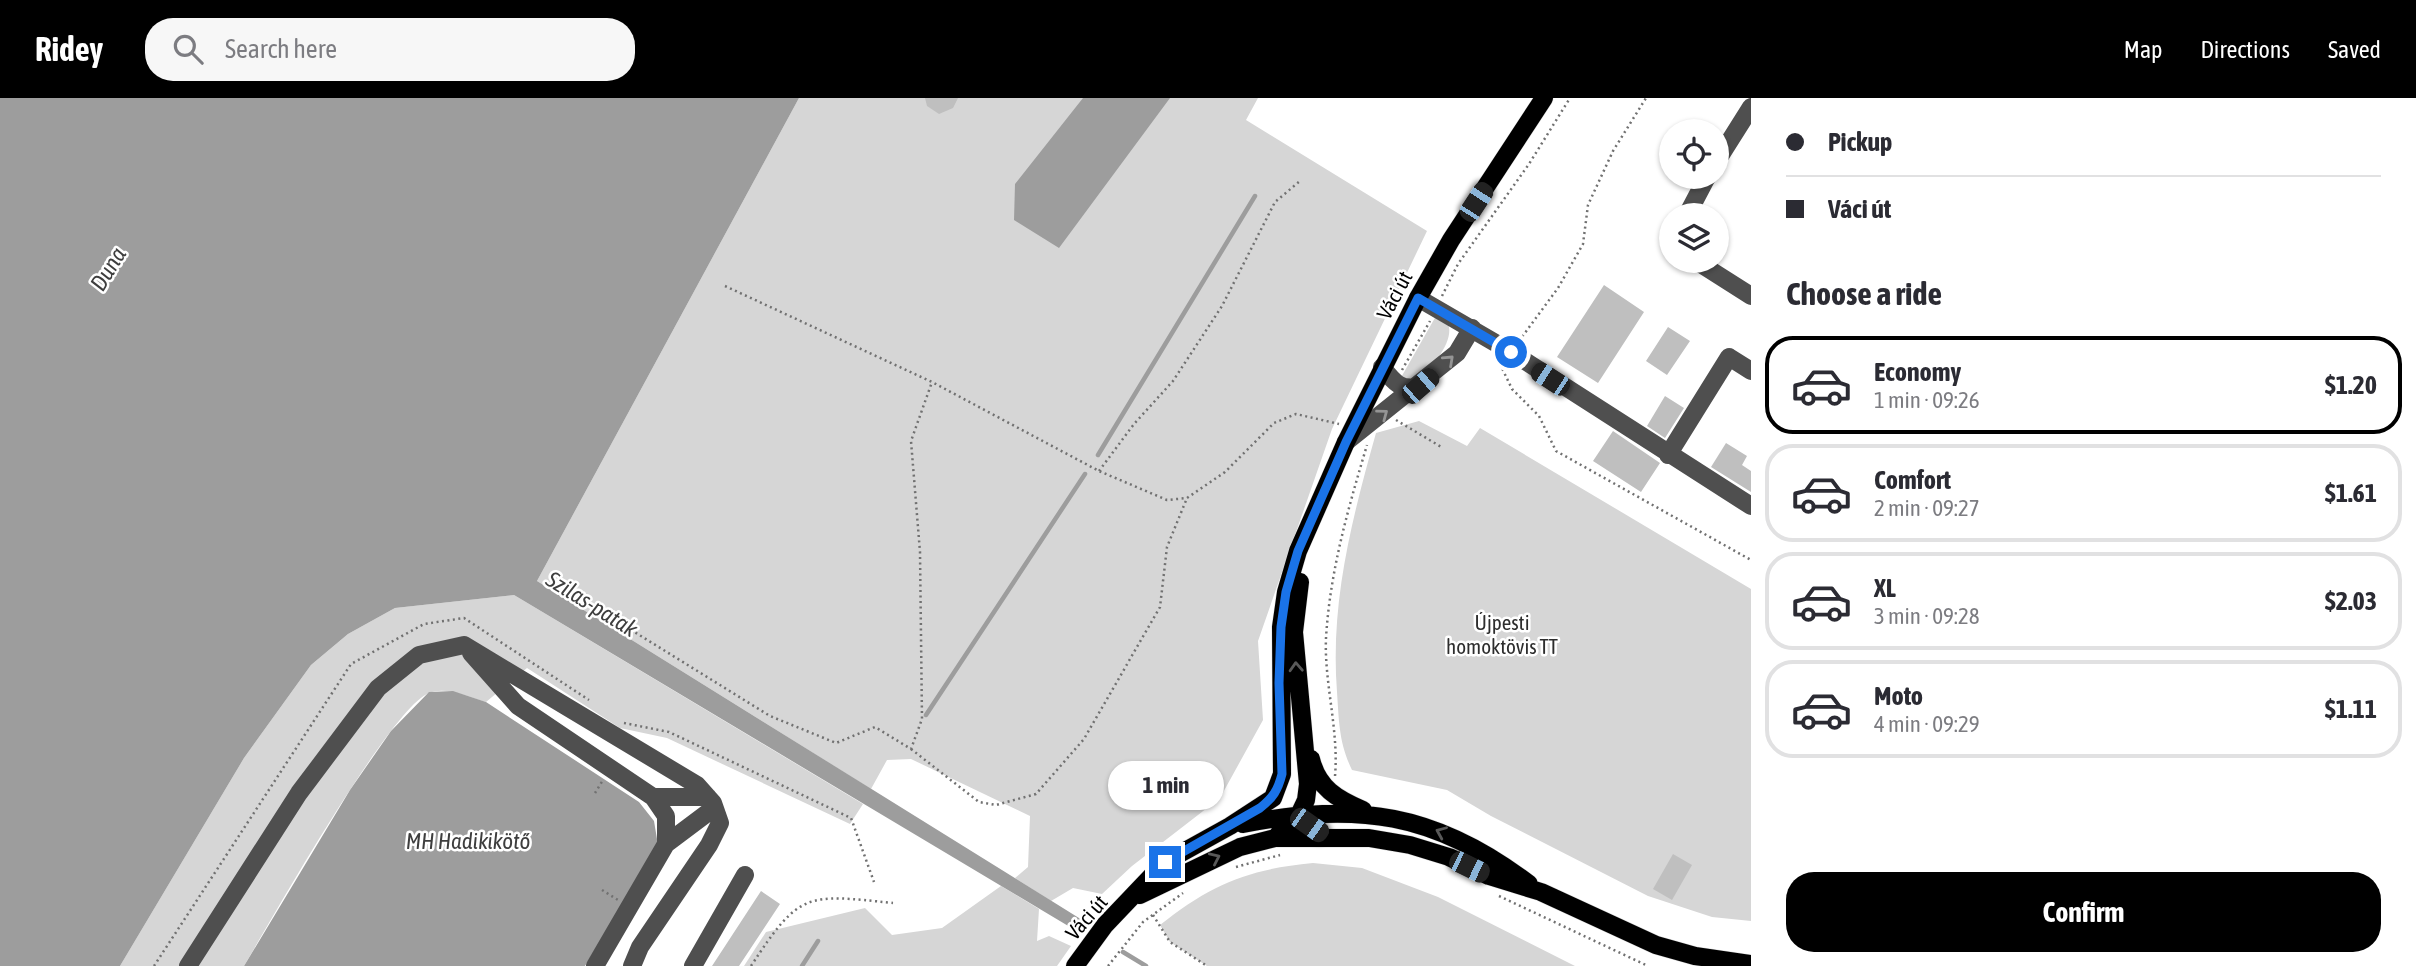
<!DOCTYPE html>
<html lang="en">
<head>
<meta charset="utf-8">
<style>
  body { margin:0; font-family:"Asap Condensed",sans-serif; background:#f7f7f7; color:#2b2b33; height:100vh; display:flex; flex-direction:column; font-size:26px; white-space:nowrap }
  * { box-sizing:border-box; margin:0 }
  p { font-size:23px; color:#7c7c81 }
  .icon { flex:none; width:38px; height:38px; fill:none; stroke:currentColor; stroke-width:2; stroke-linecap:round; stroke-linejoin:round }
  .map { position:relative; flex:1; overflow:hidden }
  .panel { display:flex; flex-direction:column; background:#fff; width:665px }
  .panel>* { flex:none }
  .top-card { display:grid; align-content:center; height:154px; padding:0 35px; background:#fff }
  .fabs { position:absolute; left:1659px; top:21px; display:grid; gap:14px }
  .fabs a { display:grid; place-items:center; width:70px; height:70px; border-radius:50%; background:#fff; box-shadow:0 2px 5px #0004; font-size:35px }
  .end { position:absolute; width:32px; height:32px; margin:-16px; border:9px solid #1a73e8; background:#fff; box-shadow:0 0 0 4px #fff }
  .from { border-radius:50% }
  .bubble { position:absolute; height:49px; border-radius:24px; background:#fff; box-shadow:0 2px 5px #0004; font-size:23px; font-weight:700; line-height:49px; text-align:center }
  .car { position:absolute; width:21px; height:42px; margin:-21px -10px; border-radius:9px; box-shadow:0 0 5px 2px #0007; background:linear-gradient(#222 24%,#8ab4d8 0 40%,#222 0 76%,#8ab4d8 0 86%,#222 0) }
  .top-card b { display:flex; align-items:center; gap:24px; height:66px; font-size:26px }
  .top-card b+b { border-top:2px solid #e1e1e2 }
  .top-card i { width:18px; height:18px; background:#2b2b33 }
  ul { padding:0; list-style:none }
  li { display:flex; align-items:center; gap:21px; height:98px; margin:0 14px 10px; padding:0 21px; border:4px solid #e1e1e2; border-radius:28px }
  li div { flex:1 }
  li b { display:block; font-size:26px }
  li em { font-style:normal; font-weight:700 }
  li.on { border-color:#000 }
  li>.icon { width:63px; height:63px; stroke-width:1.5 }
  h2 { padding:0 35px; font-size:32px; line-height:84px }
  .action { display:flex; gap:14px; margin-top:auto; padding:14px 35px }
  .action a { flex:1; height:80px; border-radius:28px; background:#000; color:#fff; font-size:28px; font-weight:700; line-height:80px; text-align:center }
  header { display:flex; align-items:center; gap:42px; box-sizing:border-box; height:98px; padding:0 35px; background:#000; color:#fff }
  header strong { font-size:33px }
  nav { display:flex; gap:38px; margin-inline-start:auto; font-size:24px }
  .search { width:490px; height:63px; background:#f7f7f7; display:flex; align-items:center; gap:18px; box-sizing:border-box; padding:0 24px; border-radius:28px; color:#7c7c81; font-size:26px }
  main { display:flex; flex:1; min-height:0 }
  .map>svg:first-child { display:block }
</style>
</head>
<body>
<header>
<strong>Ridey</strong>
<div class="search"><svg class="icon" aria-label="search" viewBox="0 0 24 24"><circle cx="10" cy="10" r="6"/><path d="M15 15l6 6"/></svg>Search here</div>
<nav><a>Map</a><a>Directions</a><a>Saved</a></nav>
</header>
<main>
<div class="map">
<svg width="1751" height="868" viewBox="0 0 1751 868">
  <rect width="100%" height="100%" fill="#fff"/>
  <path fill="#d6d6d6" d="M799,0H1258L1246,22L1427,133L1332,331L1258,543L1263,622L1220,700L1132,768L1102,796L1073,790L1051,803L1015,780L1028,769L1030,718L911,661L887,662L871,691L537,483Z
    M1436,218L1448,225C1455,244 1432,267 1421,282L1399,283Z
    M1419,323L1467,348L1480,330L1751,491V823L1712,819L1648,798L1491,718L1447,692L1352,672C1339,645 1339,624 1337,594C1330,504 1352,421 1376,335Z
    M514,497L863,706L850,726L667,640L620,630L527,570L486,604C469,599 446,588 429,595C391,609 271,822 244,868H120L244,660L311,567L348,536L395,510Z
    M1313,765L1362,770L1438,799L1575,868H1207L1170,844L1160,827C1211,786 1249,771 1313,765Z
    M1001,788L1039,811L1037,843L1049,838L1071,848L1057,868H744L766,834L865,810L892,837L942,830Z"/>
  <path fill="#9d9d9d" d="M0,0H799L537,483L1087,825L1080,835L514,497L395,510L348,536L311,567L244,660L120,868H0Z
    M1083,0H1170L1059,150L1014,122L1015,86Z
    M453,593L486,604L639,704L654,723L658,747L585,868H244L350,692L391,633L429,594Z"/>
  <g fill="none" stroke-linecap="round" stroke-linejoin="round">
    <path stroke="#9d9d9d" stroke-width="4.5" d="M1098,357L1255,98
      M926,617L1085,376
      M1123,854L1146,868
      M802,868L818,843"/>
  </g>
  <path fill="#bfbfbf" d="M925,0H958L953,10L939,16L927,8Z
    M1604,187L1644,214L1598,285L1557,259Z
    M1668,229L1690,243L1667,277L1646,263Z
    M1665,298L1684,310L1665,340L1647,328Z
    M1613,333L1660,365L1641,394L1593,363Z
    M1726,345L1747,358L1742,367L1751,373V394L1711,369Z
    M1673,756L1692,767L1672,802L1653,791Z
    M761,793L780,806L739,868H712Z"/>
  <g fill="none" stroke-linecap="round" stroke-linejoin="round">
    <g stroke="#dbdbdb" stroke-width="19">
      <path id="major" d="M1311,661C1318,690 1337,701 1363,712
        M1243,726C1357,704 1435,714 1529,786
        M1275,740H1369L1410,747L1449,759L1489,778L1541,794L1656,847L1695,858L1751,866
        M1140,797L1240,749L1275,740L1299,717L1306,702L1308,686L1294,534L1300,484
        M1075,868L1105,827L1165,764L1230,728L1273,700L1282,676L1281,529L1286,494L1298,453L1346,344L1418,200L1451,142L1544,0"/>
    </g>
    <path stroke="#717171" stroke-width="2.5" stroke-dasharray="2 3.5" stroke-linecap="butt" d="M725,188L932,284L1099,373L1167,402L1187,400L1225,374L1274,325L1296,316L1339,326
      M1442,198L1458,166L1529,66L1570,0
      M1519,243L1558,190L1583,146L1588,107L1613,53L1646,0
      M1500,266L1512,291L1539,318L1556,353L1751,462
      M1402,272L1430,223
      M1396,322L1443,350
      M1099,373L1134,326L1173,283L1222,208L1275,104L1300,83
      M570,494L770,618L836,645L875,629L911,651L922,621L920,454L911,343L932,284
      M624,625L669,634L851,720L874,784
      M911,651L979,704L996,707L1036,696L1084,641L1160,509L1167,449L1187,400
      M1335,678C1339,633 1324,584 1326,540C1330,473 1348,411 1367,347
      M595,695L603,682
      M1236,769L1280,757
      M602,792L618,802
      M1499,798L1648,868
      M1153,817L1170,844L1207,868
      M154,868L351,566L424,526L464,520L589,602
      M751,868C800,793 806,796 893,805
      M1108,868L1143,824L1183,795"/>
    <path stroke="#4f4f4f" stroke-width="18" d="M1717,63L1751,9
      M1687,117L1707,79
      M1696,163L1751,198
      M1418,200L1511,254L1751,408
      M1382,269C1393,283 1401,294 1420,288
      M1346,344L1457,255L1472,230
      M1668,357L1729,259L1751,273
      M471,555L518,608L653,699L666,718V746L595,868
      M653,699H708
      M666,746L714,710
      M188,868L299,695L378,590L419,557L464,547L697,687L713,705L720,725L709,747L640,849L632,868
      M693,868L745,777"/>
    <use href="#major" stroke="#000" stroke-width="18"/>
  </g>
  <defs><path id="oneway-chevron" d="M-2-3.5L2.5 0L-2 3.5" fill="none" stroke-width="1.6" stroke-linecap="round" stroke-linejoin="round" transform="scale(1.75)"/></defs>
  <g stroke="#959595">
    <use href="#oneway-chevron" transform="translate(1449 262) rotate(-43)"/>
    <use href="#oneway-chevron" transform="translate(1383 316) rotate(-37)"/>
  </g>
  <g stroke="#595959">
    <use href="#oneway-chevron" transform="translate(1296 569) rotate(-93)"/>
    <use href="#oneway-chevron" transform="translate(1441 734) rotate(-157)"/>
    <use href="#oneway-chevron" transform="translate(1215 760) rotate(-25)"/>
  </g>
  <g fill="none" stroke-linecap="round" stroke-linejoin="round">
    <path stroke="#1a73e8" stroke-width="9" d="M1165,764L1260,710C1273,700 1278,692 1282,676L1279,585L1281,529L1286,494L1298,453L1346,344L1418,200L1511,254"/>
  </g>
  <g text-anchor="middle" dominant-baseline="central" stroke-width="5" stroke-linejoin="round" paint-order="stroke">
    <g font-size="21" fill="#000" stroke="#fff">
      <text transform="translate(1394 197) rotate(-62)">Váci út</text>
      <text transform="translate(1086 819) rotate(-49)">Váci út</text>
    </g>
    <g font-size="21" fill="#2d2d2d" stroke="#fff">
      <text x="1502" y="524">Újpesti<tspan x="1502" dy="24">homoktövis TT</tspan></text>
    </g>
    <g font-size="23" font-style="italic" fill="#3e3e3e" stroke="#fff">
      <text transform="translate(108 171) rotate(-58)">Duna</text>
      <text transform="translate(592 506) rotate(32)">Szilas-patak</text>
      <text x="468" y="743">MH Hadikikötő</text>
    </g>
  </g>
</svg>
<div class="fabs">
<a><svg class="icon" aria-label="locate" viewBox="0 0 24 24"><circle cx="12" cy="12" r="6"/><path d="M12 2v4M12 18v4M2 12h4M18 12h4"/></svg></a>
<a><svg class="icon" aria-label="layers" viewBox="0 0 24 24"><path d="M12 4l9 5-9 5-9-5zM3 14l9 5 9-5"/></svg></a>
</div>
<i class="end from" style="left:1511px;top:254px"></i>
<i class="end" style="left:1165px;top:764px"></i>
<div class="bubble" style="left:1108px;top:663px;width:116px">1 min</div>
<i class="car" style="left:1476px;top:104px;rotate:33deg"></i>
<i class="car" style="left:1550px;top:281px;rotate:303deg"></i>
<i class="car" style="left:1420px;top:288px;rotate:49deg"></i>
<i class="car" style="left:1309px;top:727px;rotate:125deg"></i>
<i class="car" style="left:1469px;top:769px;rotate:116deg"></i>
</div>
<section class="panel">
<div class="top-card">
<b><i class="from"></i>Pickup</b>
<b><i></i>Váci út</b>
</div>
<h2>Choose a ride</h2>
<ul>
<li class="on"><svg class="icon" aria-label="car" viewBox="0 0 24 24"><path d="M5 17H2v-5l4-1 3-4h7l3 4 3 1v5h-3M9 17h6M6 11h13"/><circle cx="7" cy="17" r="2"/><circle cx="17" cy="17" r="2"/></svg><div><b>Economy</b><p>1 min · 09:26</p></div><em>$1.20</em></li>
<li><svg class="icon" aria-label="car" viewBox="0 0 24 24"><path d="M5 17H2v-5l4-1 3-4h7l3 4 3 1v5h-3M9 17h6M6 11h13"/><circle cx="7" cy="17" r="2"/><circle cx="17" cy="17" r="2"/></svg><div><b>Comfort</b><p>2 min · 09:27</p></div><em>$1.61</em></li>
<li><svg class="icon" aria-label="car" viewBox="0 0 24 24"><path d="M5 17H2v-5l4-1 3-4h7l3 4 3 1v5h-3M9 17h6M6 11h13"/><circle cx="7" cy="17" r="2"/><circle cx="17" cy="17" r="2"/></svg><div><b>XL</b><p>3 min · 09:28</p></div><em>$2.03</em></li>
<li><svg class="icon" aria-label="car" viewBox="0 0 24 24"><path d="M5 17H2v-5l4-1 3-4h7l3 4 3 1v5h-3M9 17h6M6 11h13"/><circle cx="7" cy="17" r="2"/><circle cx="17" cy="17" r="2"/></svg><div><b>Moto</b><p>4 min · 09:29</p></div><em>$1.11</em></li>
</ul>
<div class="action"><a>Confirm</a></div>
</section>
</main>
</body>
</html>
